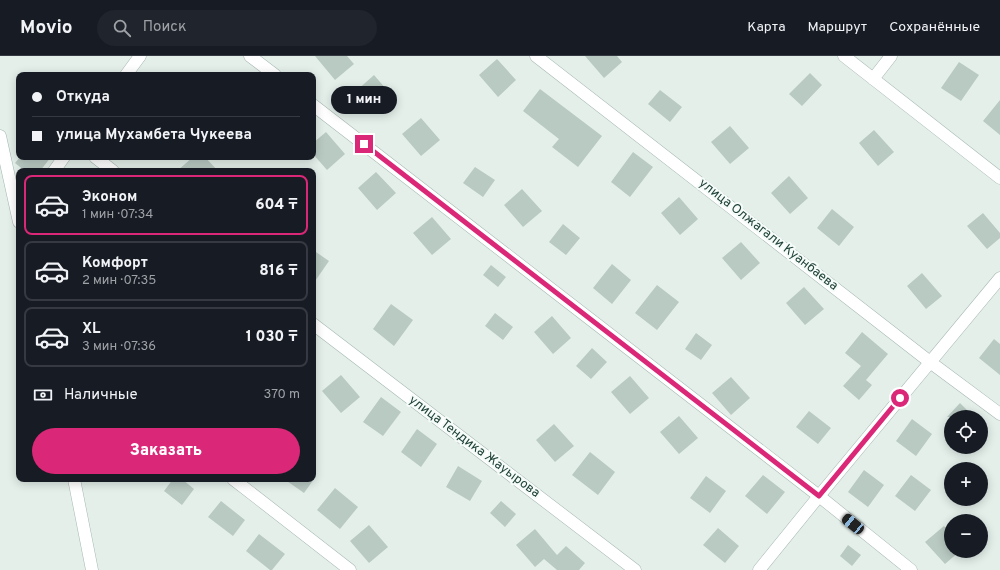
<!DOCTYPE html>
<html lang="ru">
<head>
<meta charset="utf-8">
<style>
  body { margin:0; font-family:Overpass,sans-serif; background:#20242c; color:#f1f3f6; height:100vh; display:flex; flex-direction:column; font-size:15px; white-space:nowrap }
  * { box-sizing:border-box; margin:0 }
  p { font-size:13px; color:#9ea1a6 }
  .icon { flex:none; width:22px; height:22px; fill:none; stroke:currentColor; stroke-width:2; stroke-linecap:round; stroke-linejoin:round }
  .map { position:relative; flex:1; overflow:hidden }
  .drawer { position:absolute; left:16px; top:112px; width:300px; height:314px; display:flex; flex-direction:column; background:#171b24; border-radius:8px; box-shadow:0 2px 10px #0003 }
  .drawer>* { flex:none }
  .hud { position:absolute; left:16px; top:16px; width:300px; height:88px; border-radius:8px; box-shadow:0 2px 10px #0003; display:grid; align-content:center; height:88px; padding:0 16px; background:#171b24 }
  .tools { position:absolute; left:944px; top:354px; display:grid; gap:8px }
  .tools a { display:grid; place-items:center; width:44px; height:44px; border-radius:50%; background:#171b24; box-shadow:0 2px 10px #0003; font-size:20px }
  .end { position:absolute; width:18px; height:18px; margin:-9px; border:5px solid #db2777; background:#fff; box-shadow:0 0 0 2px #fff }
  .from { border-radius:50% }
  .bubble { position:absolute; height:28px; border-radius:14px; background:#171b24; box-shadow:0 2px 10px #0003; font-size:13px; font-weight:800; line-height:28px; text-align:center }
  .car { position:absolute; width:12px; height:24px; margin:-12px -6px; border-radius:5px; box-shadow:0 0 3px 1px #0007; background:linear-gradient(#222 24%,#8ab4d8 0 40%,#222 0 76%,#8ab4d8 0 86%,#222 0) }
  .hud b { display:flex; align-items:center; gap:14px; height:38px; font-size:15px }
  .hud b+b { border-top:1px solid #363941 }
  .hud i { width:10px; height:10px; background:#f1f3f6 }
  ul { padding:7px 0 0; list-style:none }
  li { display:flex; align-items:center; gap:12px; height:60px; margin:0 8px 6px; padding:0 8px; border:2px solid #363941; border-radius:8px }
  li div { flex:1 }
  li b { display:block; font-size:15px }
  li em { font-style:normal; font-weight:800 }
  li.selected { border-color:#db2777 }
  li>.icon { width:36px; height:36px; stroke-width:1.5 }
  .pay { display:flex; align-items:center; gap:10px; height:44px; padding:0 16px; font-size:15px }
  .pay p { margin-inline-start:auto }
  .primary-button { display:flex; gap:8px; margin-top:auto; padding:8px 16px }
  .primary-button a { flex:1; height:46px; border-radius:24px; background:#db2777; color:#fff; font-size:16px; font-weight:800; line-height:46px; text-align:center }
  header { display:flex; align-items:center; gap:24px; box-sizing:border-box; height:56px; padding:0 20px; background:#171b24; border-bottom:1px solid #363941 }
  header strong { font-size:19px }
  nav { display:flex; gap:22px; margin-inline-start:auto; font-size:14px }
  .search { width:280px; height:36px; background:#20242c; display:flex; align-items:center; gap:10px; box-sizing:border-box; padding:0 14px; border-radius:22px; color:#9ea1a6; font-size:15px }
  .map>svg:first-child { display:block }
</style>
</head>
<body>
<header>
<strong>Movio</strong>
<div class="search"><svg class="icon" aria-label="search" viewBox="0 0 24 24"><circle cx="10" cy="10" r="6"/><path d="M15 15l6 6"/></svg>Поиск</div>
<nav><a>Карта</a><a>Маршрут</a><a>Сохранённые</a></nav>
</header>
<div class="map">
<svg width="1000" height="514" viewBox="0 0 1000 514">
  <rect width="100%" height="100%" fill="#e4efea"/>
  <path fill="#b9cac3" d="M315,0H347L354,8L335,24Z
    M585,0H617L622,6L604,22Z
    M497,3L516,24L498,41L479,19Z
    M959,6L979,19L961,45L941,32Z
    M810,17L822,29L802,50L789,38Z
    M374,19L393,41L374,57L355,36Z
    M540,33L602,80L578,111L552,91L559,83L523,55Z
    M660,34L682,51L670,66L648,48Z
    M1000,44V79L983,65Z
    M421,62L440,84L421,100L402,78Z
    M730,70L749,92L730,108L711,86Z
    M874,74L894,96L878,110L859,87Z
    M326,76L345,98L327,114L313,98V87Z
    M633,96L653,111L630,141L611,126Z
    M20,101H51L40,115H25L15,107Z
    M193,101H205L218,115H177Z
    M475,111L495,124L483,141L463,127Z
    M376,116L396,137L377,154L358,132Z
    M789,120L808,142L790,158L771,137Z
    M522,133L542,155L523,171L504,149Z
    M679,141L698,163L680,179L661,157Z
    M832,153L854,171L839,190L817,172Z
    M983,157L1000,177V182L987,193L967,170Z
    M432,161L451,183L432,199L413,177Z
    M563,168L580,182L566,199L549,186Z
    M741,186L760,207L741,224L722,202Z
    M313,194L329,205L313,228Z
    M612,208L631,224L612,248L593,232Z
    M491,209L506,221L498,231L483,219Z
    M922,217L942,240L926,253L907,230Z
    M657,229L679,246L657,274L635,257Z
    M804,231L824,253L805,269L786,247Z
    M391,248L413,264L394,290L373,273Z
    M495,257L513,271L503,284L485,270Z
    M552,260L571,282L553,298L534,276Z
    M862,276L888,298L866,324L872,329L859,344L843,330L861,310L845,297Z
    M696,277L712,289L701,304L685,293Z
    M994,283L1000,288V319L979,302Z
    M592,292L607,306L591,323L576,310Z
    M341,319L360,341L341,357L322,335Z
    M630,320L649,342L630,358L611,336Z
    M731,321L750,342L731,359L712,337Z
    M381,341L401,356L383,380L363,366Z
    M960,347L974,361H947Z
    M809,355L831,372L818,388L796,371Z
    M679,360L698,382L679,398L660,376Z
    M912,363L932,378L916,400L896,385Z
    M554,368L574,390L555,406L536,384Z
    M417,373L437,388L421,411L401,396Z
    M590,396L615,416L598,439L572,419Z
    M458,410L482,425L470,445L446,431Z
    M864,414L884,429L868,451L848,436Z
    M763,419L785,436L767,458L745,440Z
    M911,419L931,434L915,455L895,440Z
    M706,420L726,435L710,457L690,442Z
    M173,423H182L194,433L182,449L164,435Z
    M284,423H314L304,437Z
    M335,432L358,451L340,473L317,454Z
    M221,445L245,464L233,480L208,461Z
    M501,445L516,458L505,471L490,457Z
    M369,469L388,491L369,507L350,485Z
    M944,470L951,478V495H960L945,508L925,486Z
    M718,472L739,490L725,507L703,489Z
    M535,473L557,499L566,490L585,507L579,514H557L544,503L535,511L516,489Z
    M259,478L285,498L272,514H270L246,495Z
    M848,489L861,499L852,510L840,500Z"/>
  <g fill="none" stroke-linecap="round" stroke-linejoin="round">
    <g stroke="#a6b8b2" stroke-width="13">
      <path id="minor" d="M250,0L275,19
        M536,0L930,306L1000,358
        M844,0L1000,122
        M126,19L140,0
        M873,23L891,0
        M313,49L819,440L911,514
        M0,80L19,166
        M95,101L113,115
        M54,115L64,101
        M313,268L635,514
        M74,423L92,514
        M233,423L350,514
        M759,514L819,440L1000,222"/>
    </g>
    <use href="#minor" stroke="#fff" stroke-width="12"/>
  </g>
  <g fill="none" stroke-linecap="round" stroke-linejoin="round">
    <path stroke="#db2777" stroke-width="5" d="M364,88L819,440L900,342"/>
  </g>
  <g text-anchor="middle" dominant-baseline="central" stroke-width="4" stroke-linejoin="round" paint-order="stroke">
    <g font-size="13" fill="#21433a" stroke="#f5fbf8">
      <text transform="translate(768 179) rotate(38)">улица Олжагали Куанбаева</text>
      <text transform="translate(474 391) rotate(37)">улица Тендика Жауырова</text>
    </g>
  </g>
</svg>
<div class="tools">
<a><svg class="icon" aria-label="locate" viewBox="0 0 24 24"><circle cx="12" cy="12" r="6"/><path d="M12 2v4M12 18v4M2 12h4M18 12h4"/></svg></a>
<a>+</a>
<a>−</a>
</div>
<i class="end from" style="left:900px;top:342px"></i>
<i class="end" style="left:364px;top:88px"></i>
<div class="bubble" style="left:331px;top:30px;width:66px">1 мин</div>
<i class="car" style="left:853px;top:468px;rotate:309deg"></i>
<div class="hud">
<b><i class="from"></i>Откуда</b>
<b><i></i>улица Мухамбета Чукеева</b>
</div>
<section class="drawer">
<ul>
<li class="selected"><svg class="icon" aria-label="car" viewBox="0 0 24 24"><path d="M5 17H2v-5l4-1 3-4h7l3 4 3 1v5h-3M9 17h6M6 11h13"/><circle cx="7" cy="17" r="2"/><circle cx="17" cy="17" r="2"/></svg><div><b>Эконом</b><p>1 мин · 07:34</p></div><em>604 ₸</em></li>
<li><svg class="icon" aria-label="car" viewBox="0 0 24 24"><path d="M5 17H2v-5l4-1 3-4h7l3 4 3 1v5h-3M9 17h6M6 11h13"/><circle cx="7" cy="17" r="2"/><circle cx="17" cy="17" r="2"/></svg><div><b>Комфорт</b><p>2 мин · 07:35</p></div><em>816 ₸</em></li>
<li><svg class="icon" aria-label="car" viewBox="0 0 24 24"><path d="M5 17H2v-5l4-1 3-4h7l3 4 3 1v5h-3M9 17h6M6 11h13"/><circle cx="7" cy="17" r="2"/><circle cx="17" cy="17" r="2"/></svg><div><b>XL</b><p>3 мин · 07:36</p></div><em>1 030 ₸</em></li>
</ul>
<div class="pay"><svg class="icon" aria-label="cash" viewBox="0 0 24 24"><path d="M3 7h18v10H3z"/><circle cx="12" cy="12" r="2"/></svg>Наличные<p>370 m</p></div>
<div class="primary-button"><a>Заказать</a></div>
</section>
</div>
</body>
</html>
